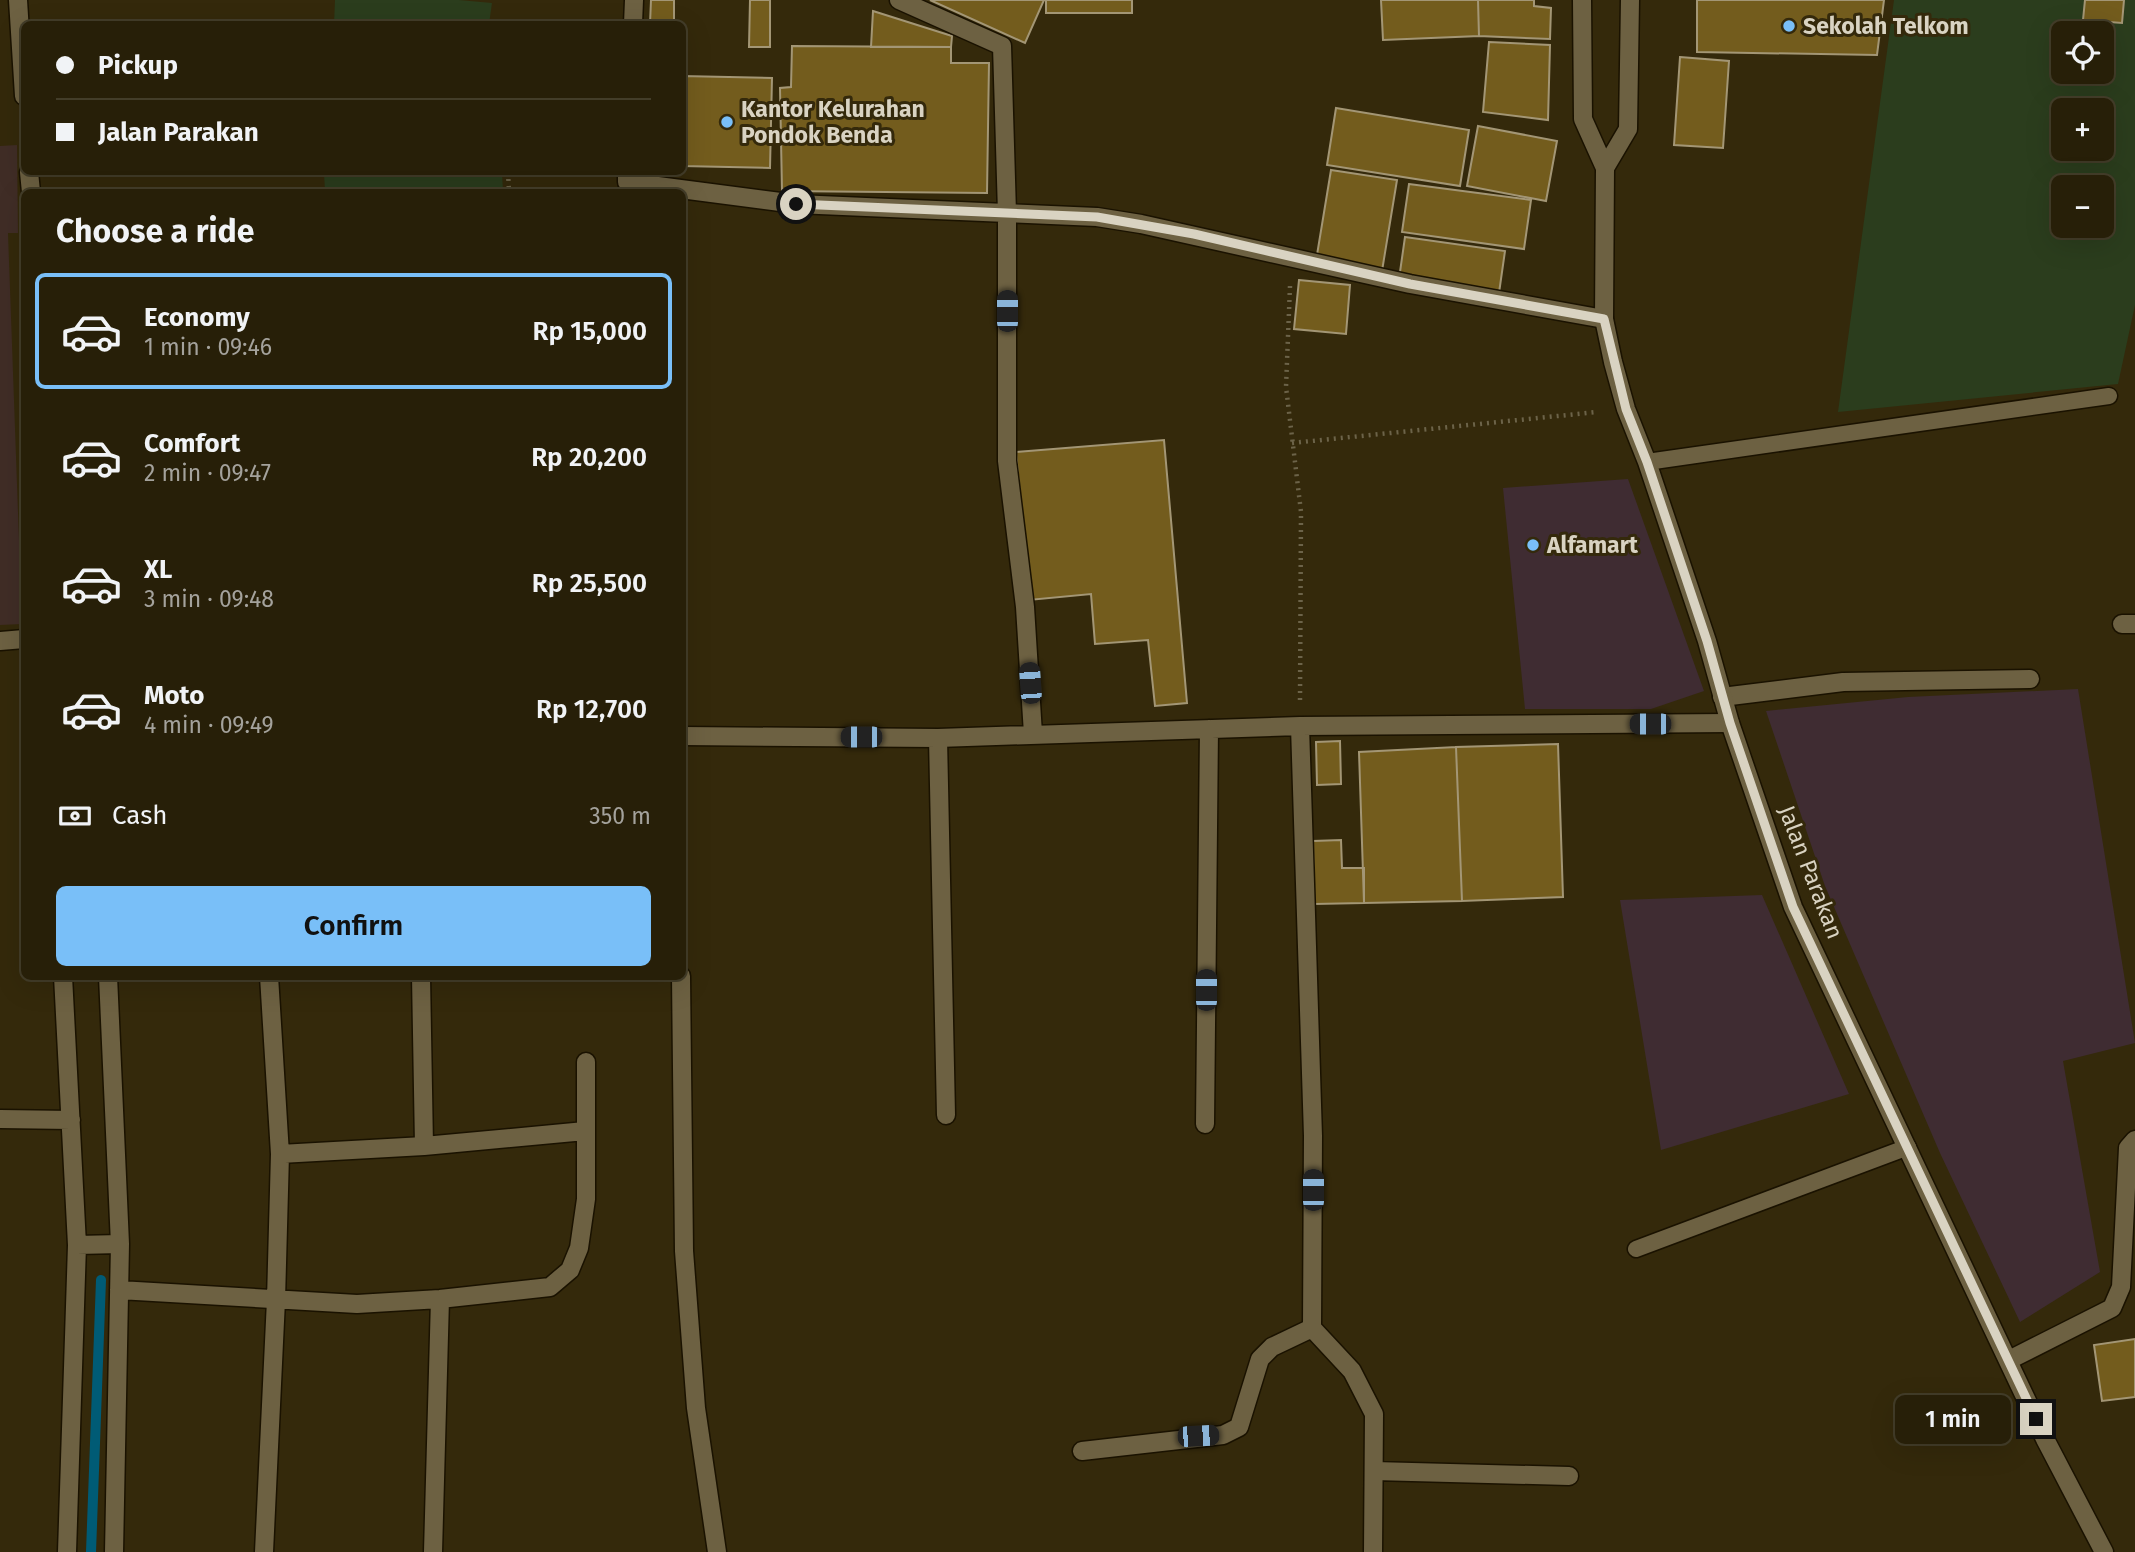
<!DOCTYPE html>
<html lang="en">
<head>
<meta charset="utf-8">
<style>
  body { margin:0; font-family:"Fira Sans",sans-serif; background:#2f2712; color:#f1f3f6; height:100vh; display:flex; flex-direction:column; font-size:26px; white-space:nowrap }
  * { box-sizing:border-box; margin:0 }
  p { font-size:23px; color:#a4a29c }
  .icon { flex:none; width:38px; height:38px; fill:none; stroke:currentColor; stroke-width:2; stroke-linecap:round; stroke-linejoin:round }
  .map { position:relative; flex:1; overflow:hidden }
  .drawer { position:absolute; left:21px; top:189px; width:665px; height:791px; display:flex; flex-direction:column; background:#271f08; border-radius:10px; box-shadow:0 7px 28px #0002,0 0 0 2px #433d29 }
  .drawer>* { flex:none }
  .top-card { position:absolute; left:21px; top:21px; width:665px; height:154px; border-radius:10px; box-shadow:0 7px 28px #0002,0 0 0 2px #433d29; display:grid; align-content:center; height:154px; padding:0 35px; background:#271f08 }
  .tools { position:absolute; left:2051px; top:21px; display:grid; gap:14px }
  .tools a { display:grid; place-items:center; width:63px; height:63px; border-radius:10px; background:#271f08; box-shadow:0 7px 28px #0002,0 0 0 2px #433d29; font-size:35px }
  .end { position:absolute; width:32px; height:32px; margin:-16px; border:9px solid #d9d3c2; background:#111; box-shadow:0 0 0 4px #111 }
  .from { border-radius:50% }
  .bubble { position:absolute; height:49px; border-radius:10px; background:#271f08; box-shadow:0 7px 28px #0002,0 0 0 2px #433d29; font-size:23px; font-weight:600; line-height:49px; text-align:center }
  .car { position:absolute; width:21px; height:42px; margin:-21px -10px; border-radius:9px; box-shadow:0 0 5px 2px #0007; background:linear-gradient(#222 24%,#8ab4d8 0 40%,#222 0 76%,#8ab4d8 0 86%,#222 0) }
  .top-card b { display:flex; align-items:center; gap:24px; height:66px; font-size:26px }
  .top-card b+b { border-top:2px solid #433d29 }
  .top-card i { width:18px; height:18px; background:#f1f3f6 }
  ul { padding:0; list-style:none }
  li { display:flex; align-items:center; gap:21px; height:116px; margin:0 14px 10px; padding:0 21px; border:4px solid transparent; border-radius:10px }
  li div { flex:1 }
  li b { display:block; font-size:26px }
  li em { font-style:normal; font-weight:600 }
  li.current { border-color:#79bff8 }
  li>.icon { width:63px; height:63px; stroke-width:1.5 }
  h2 { padding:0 35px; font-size:32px; line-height:84px }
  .pay { display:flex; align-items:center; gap:18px; height:77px; padding:0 35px; font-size:26px }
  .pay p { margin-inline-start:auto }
  .cta { display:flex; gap:14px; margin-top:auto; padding:14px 35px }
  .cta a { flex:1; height:80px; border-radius:10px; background:#79bff8; color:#111; font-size:28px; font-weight:600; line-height:80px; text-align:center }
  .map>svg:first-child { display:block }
</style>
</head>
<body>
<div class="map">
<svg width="2135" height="1552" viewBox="0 0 2135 1552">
  <rect width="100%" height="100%" fill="#34290b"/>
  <path fill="#3f2c32" d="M1628,479L1704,691L1651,709H1525L1503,488Z
    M2078,689L2135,1043L2063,1061L2100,1272L2020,1322L1940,1153L1825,886L1766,711L1908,697Z
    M1762,895L1849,1094L1661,1150L1620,900Z"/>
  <path fill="#402d26" d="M17,145L18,233H8L22,624L0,625V146Z"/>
  <path fill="#2b3d1d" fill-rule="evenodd" d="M335,0H459L492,3L489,24H334Z
    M1894,0H2135V305L2118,384L1838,412ZM2063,33H2102V72H2063ZM2063,110H2102V149H2063ZM2063,187H2102V226H2063Z
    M324,172H502L503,192H325Z"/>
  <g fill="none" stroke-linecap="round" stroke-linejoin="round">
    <path stroke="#005b75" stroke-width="10" d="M91,1552L101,1280"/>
  </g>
  <path fill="#735c1d" stroke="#a39675" stroke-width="2" d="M651,0H674V24H650Z
    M750,0H770V47H749Z
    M930,0H1044L1025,43Z
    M1046,0H1132V13H1046Z
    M1381,0H1478L1479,36L1383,40Z
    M1478,0H1534V6L1551,8L1550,39L1479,36Z
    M1697,0H1884L1877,55L1697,52Z
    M2085,0H2124L2122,23L2083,20Z
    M873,11L952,36L951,47H871Z
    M1489,42L1550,45L1548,120L1483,112Z
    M792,46L951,47V63H989L987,193L782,191L780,88L791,87Z
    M1680,57L1729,61L1723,148L1674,145Z
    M682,76L772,78L770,168L682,166Z
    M1336,108L1469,130L1460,186L1327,165Z
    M1478,126L1557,141L1546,201L1467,186Z
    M1331,170L1397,180L1382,271L1316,261Z
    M1409,184L1531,200L1524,249L1402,232Z
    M1405,237L1505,251L1499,293L1399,279Z
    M1299,280L1350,285L1346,334L1294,329Z
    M1164,440L1187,703L1155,706L1148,640L1095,644L1091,594L1029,600L1016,452Z
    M1340,741L1341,784L1317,785L1316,742Z
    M1558,744L1563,897L1462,901L1456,747Z
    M1456,747L1462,901L1364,903L1359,752Z
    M1341,840L1342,868H1364V903L1314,904L1313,841Z
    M2135,1339V1397L2102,1401L2094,1345Z"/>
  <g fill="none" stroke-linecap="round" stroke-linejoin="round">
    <g stroke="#1a1200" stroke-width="19">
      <path id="service" d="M1647,462L2109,396
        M1636,1249L1908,1147"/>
    </g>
    <g stroke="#1a1200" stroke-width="21">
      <path id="minor" d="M18,0L24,96
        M899,0L1002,46L1007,213V461L1025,607L1033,734
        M633,24L634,0
        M29,172L31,192
        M627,172V182L796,204L1097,217L1141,224L1410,284L1604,319
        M2122,624H2135
        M0,641L24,639
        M1722,697L1843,682L2030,679
        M1300,726L1313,1136L1312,1328L1352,1371L1374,1414L1373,1552
        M682,736L938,738L1300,726L1730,723
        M938,738L946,1115
        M63,976L77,1245L67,1552
        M108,976L120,1244L114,1552
        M421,976L424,1146
        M681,976L684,1251L696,1408L717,1552
        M0,1119L71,1120
        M1205,1124L1209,729
        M280,1154L424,1146L585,1131
        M77,1245L120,1244
        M119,1290L357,1304L440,1299L550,1287L570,1270L579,1248L586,1199V1062
        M2009,1360L2112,1308L2121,1287L2128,1148L2135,1140
        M1082,1451L1223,1435L1239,1427L1260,1359L1272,1347L1312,1328
        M1374,1471L1569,1476
        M264,1552L276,1300L280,1154L269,976
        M433,1552L440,1299"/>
    </g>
    <g stroke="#1a1200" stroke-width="21">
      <path id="tertiary" d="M1582,0L1583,119L1605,168L1604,319L1613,362L1626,409L1647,462L1707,641L1730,723L1793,907L2045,1439L2104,1552
        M1605,168L1628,129L1630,0"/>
    </g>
    <path stroke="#6c6349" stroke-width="4.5" stroke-dasharray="2 5" stroke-linecap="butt" d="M508,172L509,192
      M1290,286L1286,387L1301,512L1300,700
      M1292,443L1597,412"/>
    <use href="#service" stroke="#6d6142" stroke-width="16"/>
    <use href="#minor" stroke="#6d6142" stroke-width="18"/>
    <use href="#tertiary" stroke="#6d6142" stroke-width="18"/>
  </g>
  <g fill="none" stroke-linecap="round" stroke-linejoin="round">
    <path stroke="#d9d3c2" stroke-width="9" d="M796,204L1097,217L1194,234L1410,284L1604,319L1626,409L1647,462L1707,641L1730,723L1793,907L2036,1419"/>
  </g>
  <g fill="#79bff8" stroke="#34290b" stroke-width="2.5">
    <circle cx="1789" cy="26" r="7"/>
    <circle cx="727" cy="122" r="7"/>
    <circle cx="1533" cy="545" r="7"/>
  </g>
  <g text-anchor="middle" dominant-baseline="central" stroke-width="6" stroke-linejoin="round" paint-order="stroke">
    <g font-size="23" font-weight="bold" fill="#d9d3c2" stroke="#34290b" text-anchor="start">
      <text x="1803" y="26">Sekolah Telkom</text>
      <text x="741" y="109">Kantor Kelurahan<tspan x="741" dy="26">Pondok Benda</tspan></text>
      <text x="1547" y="545">Alfamart</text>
    </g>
    <g font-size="23" fill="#d9d3c2" stroke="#34290b">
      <text transform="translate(1811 872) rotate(69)">Jalan Parakan</text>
    </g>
  </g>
</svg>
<div class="tools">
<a><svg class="icon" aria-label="locate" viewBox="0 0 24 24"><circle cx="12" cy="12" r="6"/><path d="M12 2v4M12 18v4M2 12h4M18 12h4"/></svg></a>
<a>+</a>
<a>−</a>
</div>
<i class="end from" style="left:796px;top:204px"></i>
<i class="end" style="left:2036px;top:1419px"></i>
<div class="bubble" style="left:1895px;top:1395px;width:116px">1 min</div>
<i class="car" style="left:1007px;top:311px;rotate:0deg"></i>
<i class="car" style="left:1030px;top:683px;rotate:356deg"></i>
<i class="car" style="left:1650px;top:724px;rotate:270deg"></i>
<i class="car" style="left:861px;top:737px;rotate:270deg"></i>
<i class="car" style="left:1206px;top:990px;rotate:0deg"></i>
<i class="car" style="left:1313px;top:1190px;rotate:0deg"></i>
<i class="car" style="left:1198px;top:1436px;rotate:87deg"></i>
<div class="top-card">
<b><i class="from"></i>Pickup</b>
<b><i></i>Jalan Parakan</b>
</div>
<section class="drawer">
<h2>Choose a ride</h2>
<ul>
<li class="current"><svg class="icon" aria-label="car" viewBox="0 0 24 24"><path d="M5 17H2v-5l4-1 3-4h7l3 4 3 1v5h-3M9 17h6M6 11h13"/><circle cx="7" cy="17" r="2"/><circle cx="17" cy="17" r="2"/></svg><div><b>Economy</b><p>1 min · 09:46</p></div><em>Rp 15,000</em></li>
<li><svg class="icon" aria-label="car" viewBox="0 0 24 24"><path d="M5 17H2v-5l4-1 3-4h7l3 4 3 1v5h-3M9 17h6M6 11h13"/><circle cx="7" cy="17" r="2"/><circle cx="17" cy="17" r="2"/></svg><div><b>Comfort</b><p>2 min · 09:47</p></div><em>Rp 20,200</em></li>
<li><svg class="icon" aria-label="car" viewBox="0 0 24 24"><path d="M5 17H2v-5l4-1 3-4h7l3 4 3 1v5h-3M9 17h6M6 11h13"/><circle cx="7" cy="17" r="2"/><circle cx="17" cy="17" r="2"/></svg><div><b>XL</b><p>3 min · 09:48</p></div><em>Rp 25,500</em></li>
<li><svg class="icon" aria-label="car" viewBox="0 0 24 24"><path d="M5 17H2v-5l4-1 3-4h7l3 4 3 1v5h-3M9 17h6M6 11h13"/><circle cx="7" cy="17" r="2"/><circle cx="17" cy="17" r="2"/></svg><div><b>Moto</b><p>4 min · 09:49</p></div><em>Rp 12,700</em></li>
</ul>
<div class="pay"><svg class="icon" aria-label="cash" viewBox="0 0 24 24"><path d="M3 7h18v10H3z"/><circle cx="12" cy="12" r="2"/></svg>Cash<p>350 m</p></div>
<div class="cta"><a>Confirm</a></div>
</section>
</div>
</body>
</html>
